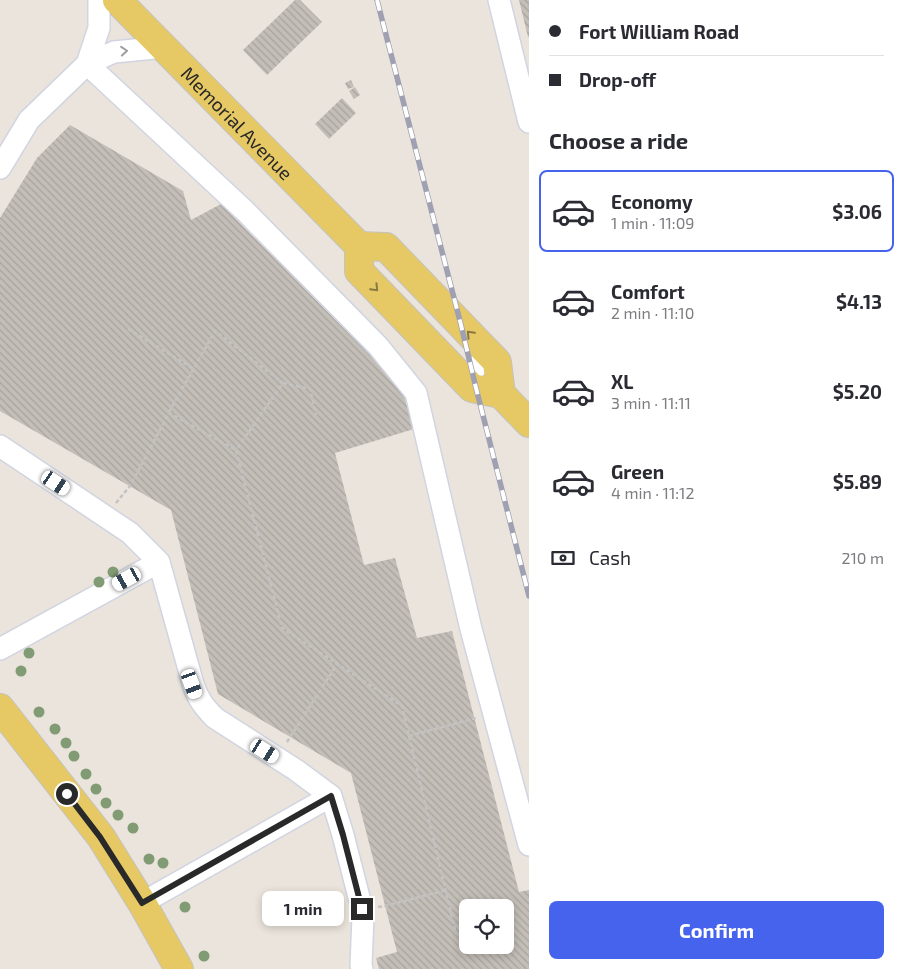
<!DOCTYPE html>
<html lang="en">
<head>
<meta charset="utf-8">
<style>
  body { margin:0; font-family:"Exo 2",sans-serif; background:#f7f7f7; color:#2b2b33; height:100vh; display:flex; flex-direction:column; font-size:19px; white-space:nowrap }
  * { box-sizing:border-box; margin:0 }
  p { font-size:16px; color:#7c7c81 }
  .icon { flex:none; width:28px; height:28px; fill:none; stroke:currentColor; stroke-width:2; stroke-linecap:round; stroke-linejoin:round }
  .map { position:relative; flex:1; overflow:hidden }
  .sheet { display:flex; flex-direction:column; background:#fff; width:375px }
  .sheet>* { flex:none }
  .banner { display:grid; align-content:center; height:110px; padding:0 20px; background:#fff }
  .controls { position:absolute; left:459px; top:899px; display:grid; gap:10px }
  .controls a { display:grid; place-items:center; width:55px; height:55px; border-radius:8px; background:#fff; box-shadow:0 2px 8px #0003; font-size:25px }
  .end { position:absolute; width:22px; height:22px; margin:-11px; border:6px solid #292929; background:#fff; box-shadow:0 0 0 2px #fff }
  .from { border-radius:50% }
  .bubble { position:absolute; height:35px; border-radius:8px; background:#fff; box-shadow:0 2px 8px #0003; font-size:16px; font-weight:700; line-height:35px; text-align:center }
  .car { position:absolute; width:15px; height:30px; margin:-15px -8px; border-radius:6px; box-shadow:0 0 4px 1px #0007; background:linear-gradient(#fff 24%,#345 0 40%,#fff 0 76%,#345 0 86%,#fff 0) }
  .banner b { display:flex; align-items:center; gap:18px; height:48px; font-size:19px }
  .banner b+b { border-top:1px solid #e1e1e2 }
  .banner i { width:12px; height:12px; background:#2b2b33 }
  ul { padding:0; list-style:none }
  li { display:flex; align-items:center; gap:15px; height:82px; margin:0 10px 8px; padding:0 10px; border:2px solid transparent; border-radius:8px }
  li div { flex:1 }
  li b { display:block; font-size:19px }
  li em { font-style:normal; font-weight:700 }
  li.selected { border-color:#4663ed }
  li>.icon { width:45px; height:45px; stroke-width:1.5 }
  h2 { padding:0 20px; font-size:22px; line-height:60px }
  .pay { display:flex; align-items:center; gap:12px; height:55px; padding:0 20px; font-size:19px }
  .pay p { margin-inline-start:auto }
  .action { display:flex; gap:10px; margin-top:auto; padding:10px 20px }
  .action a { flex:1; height:58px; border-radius:8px; background:#4663ed; color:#fff; font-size:20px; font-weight:700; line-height:58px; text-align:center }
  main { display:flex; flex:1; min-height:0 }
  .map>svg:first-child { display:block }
</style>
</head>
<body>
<main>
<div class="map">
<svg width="529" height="969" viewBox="0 0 529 969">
  <defs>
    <pattern id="building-back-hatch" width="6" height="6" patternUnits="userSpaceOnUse" patternTransform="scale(1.25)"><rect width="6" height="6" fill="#c3beb7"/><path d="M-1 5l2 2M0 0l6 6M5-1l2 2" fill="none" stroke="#a8a39d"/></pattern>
  </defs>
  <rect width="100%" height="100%" fill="#eae4dc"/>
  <path fill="url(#building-back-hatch)" fill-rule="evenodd" d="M295,0H300L322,22L267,75L243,50Z
    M519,0H529V37H528Z
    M351,80L354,87L348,89L345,83Z
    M355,87L360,95L354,99L349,91Z
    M342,98L356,113L329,139L315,124Z
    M70,125L183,191L191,220L221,204L401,386L414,429L335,453L364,565L395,558L417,638L452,631L519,892L529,890V969H379L376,958L397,952L351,773L218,694L171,510L0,411V218L37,158ZM468,908H505V945H468Z"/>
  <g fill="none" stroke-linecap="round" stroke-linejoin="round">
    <g stroke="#d1d4e1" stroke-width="24">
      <path id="minor" d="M499,0L529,122
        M87,64L114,52L165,47
        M87,64L99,28V0
        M0,168L29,120L87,64L245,211L378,346L416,393L471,629L529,845
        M464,380L489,354
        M0,446L130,533L159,562L193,684C198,699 204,707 215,718L296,770L331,796L343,835L362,909L363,917L361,965L362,969
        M0,649L159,562
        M142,903L331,796"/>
    </g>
    <g stroke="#c3c3c3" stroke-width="30">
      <g id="major">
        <path id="s1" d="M117,0L359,246L386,247L497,362L501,394"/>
        <path d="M359,246V271L472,388L501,394L529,423"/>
        <path d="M0,708L101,837L142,903L179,969"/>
      </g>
    </g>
    <path stroke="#c3c3c3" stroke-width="2.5" stroke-dasharray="4 2.5" stroke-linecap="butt" d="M128,329L194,369
      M283,383L310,389L316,415
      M169,412L215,331L283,383L236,450
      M116,503L130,486L169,413L236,450L282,628L402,706L456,934
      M409,736L476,718
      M287,742L337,664
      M378,907L385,906L446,890"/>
    <use href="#minor" stroke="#fff" stroke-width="21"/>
    <use href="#major" stroke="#e6c964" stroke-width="28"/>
    <g stroke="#9fa1b2" stroke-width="5.5">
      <path id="rail" d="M377,0L461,325L476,388L529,596"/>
    </g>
    <use href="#rail" stroke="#fff" stroke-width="4" stroke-dasharray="11" stroke-linecap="butt"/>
  </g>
  <g fill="#819b74">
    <circle cx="113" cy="572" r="5.5"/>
    <circle cx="99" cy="582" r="5.5"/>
    <circle cx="29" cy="653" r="5.5"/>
    <circle cx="21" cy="671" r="5.5"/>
    <circle cx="39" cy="712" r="5.5"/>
    <circle cx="55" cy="729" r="5.5"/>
    <circle cx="66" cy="743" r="5.5"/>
    <circle cx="74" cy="756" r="5.5"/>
    <circle cx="86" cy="774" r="5.5"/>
    <circle cx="96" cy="789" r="5.5"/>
    <circle cx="106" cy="803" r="5.5"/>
    <circle cx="118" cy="815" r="5.5"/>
    <circle cx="133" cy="828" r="5.5"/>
    <circle cx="149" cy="859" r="5.5"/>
    <circle cx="163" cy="863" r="5.5"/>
    <circle cx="185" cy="907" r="5.5"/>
    <circle cx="204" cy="956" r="5.5"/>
  </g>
  <defs><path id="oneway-chevron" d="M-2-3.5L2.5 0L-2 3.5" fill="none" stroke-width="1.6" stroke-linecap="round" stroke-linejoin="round" transform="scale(1.25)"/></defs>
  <use stroke="#9f9f9f" href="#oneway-chevron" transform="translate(124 51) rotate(-5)"/>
  <g stroke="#887946">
    <use href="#oneway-chevron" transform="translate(375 288) rotate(46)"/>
    <use href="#oneway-chevron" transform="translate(470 334) rotate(-134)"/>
  </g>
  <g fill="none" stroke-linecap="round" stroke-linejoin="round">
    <path stroke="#292929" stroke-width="6" d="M67,794L100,837L142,903L331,796L343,835L362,909"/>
  </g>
  <g text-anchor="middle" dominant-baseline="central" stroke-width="5" stroke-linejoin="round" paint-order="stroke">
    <g font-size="19" fill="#292929" stroke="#fff">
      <text stroke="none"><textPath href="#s1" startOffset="172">Memorial Avenue</textPath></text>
    </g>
  </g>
</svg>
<div class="controls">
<a><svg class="icon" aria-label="locate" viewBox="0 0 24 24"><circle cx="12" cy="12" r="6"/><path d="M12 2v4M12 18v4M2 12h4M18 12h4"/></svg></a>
</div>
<i class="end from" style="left:67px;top:794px"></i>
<i class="end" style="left:362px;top:909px"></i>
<div class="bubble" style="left:262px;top:891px;width:82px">1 min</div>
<i class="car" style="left:56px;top:483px;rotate:124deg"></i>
<i class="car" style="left:127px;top:579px;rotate:241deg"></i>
<i class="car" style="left:192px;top:684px;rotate:160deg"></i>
<i class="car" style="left:265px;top:751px;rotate:122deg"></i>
</div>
<section class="sheet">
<div class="banner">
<b><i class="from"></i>Fort William Road</b>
<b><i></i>Drop-off</b>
</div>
<h2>Choose a ride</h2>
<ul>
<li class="selected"><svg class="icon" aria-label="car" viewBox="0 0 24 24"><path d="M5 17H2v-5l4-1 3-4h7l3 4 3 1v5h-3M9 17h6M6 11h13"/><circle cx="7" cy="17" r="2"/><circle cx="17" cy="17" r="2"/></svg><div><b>Economy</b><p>1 min · 11:09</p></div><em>$3.06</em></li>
<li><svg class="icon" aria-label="car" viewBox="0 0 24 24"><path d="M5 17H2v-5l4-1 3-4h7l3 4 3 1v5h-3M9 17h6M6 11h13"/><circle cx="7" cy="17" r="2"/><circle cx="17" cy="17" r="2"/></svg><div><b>Comfort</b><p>2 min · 11:10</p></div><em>$4.13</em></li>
<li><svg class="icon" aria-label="car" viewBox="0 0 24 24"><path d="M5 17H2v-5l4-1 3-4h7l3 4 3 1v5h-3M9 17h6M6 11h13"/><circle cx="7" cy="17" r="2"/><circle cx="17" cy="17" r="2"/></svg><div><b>XL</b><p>3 min · 11:11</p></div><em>$5.20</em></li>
<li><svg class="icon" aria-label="car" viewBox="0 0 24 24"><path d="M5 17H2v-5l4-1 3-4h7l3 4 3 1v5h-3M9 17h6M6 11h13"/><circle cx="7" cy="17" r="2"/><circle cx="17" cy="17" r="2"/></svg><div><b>Green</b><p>4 min · 11:12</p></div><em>$5.89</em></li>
</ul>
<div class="pay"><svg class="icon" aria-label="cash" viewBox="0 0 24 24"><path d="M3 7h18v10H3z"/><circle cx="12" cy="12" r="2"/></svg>Cash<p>210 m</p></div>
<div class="action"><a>Confirm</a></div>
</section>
</main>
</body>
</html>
